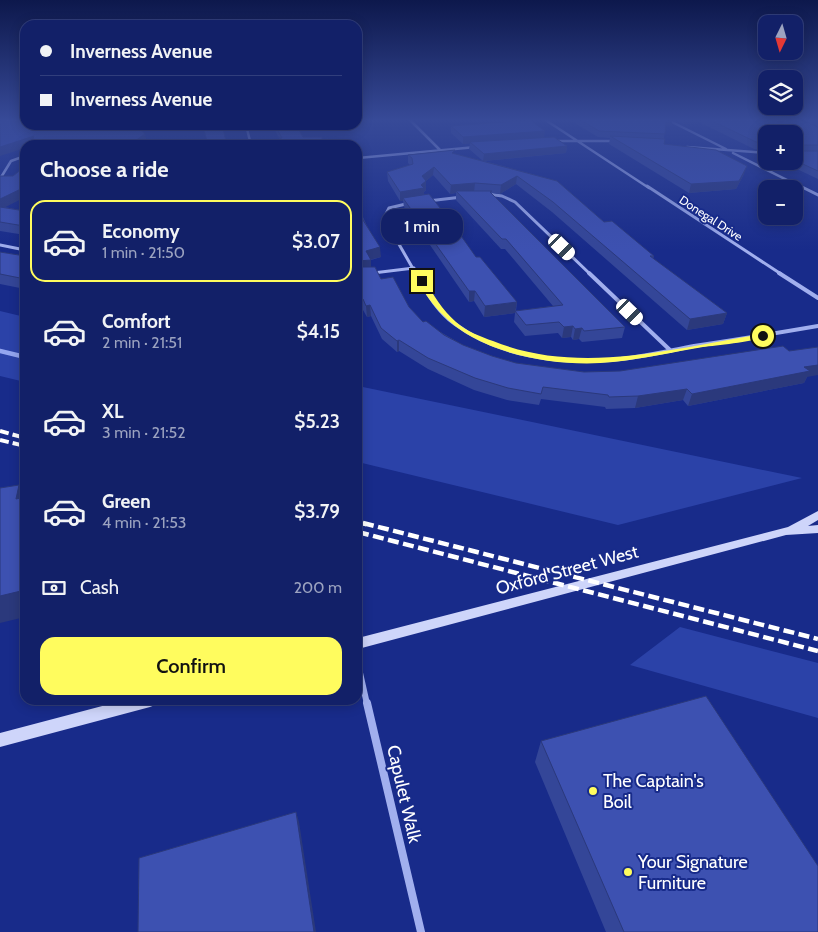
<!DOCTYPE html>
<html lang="en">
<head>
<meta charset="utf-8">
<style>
  body { margin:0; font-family:Cabin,sans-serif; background:#1f2d71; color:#f1f3f6; height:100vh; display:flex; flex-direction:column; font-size:19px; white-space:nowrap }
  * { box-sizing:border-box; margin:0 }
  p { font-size:16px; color:#9ca3c0 }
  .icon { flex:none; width:28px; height:28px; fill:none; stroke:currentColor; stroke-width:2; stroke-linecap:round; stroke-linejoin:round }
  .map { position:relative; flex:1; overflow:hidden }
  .drawer { position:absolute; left:20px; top:140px; width:342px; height:565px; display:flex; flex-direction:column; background:#122068; border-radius:15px; box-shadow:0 2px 12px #0003,0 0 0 1px #313e7c }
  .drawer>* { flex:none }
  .banner { position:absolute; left:20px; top:20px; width:342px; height:110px; border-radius:15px; box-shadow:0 2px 12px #0003,0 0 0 1px #313e7c; display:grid; align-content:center; height:110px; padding:0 20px; background:#122068 }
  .needle { width:32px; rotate:185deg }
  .fabs { position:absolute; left:758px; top:15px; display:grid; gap:10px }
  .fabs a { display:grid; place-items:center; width:45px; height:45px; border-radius:10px; background:#122068; box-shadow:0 2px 12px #0003,0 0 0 1px #313e7c; font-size:25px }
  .end { position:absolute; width:22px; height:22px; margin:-11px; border:6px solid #fffc5e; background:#111; box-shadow:0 0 0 2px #111 }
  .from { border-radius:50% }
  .bubble { position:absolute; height:35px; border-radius:15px; background:#122068; box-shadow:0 2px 12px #0003,0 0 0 1px #313e7c; font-size:16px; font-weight:600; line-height:35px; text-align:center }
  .car { position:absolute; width:15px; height:30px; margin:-15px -8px; border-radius:6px; box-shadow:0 0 4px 1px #0007; background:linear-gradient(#fff 24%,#345 0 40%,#fff 0 76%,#345 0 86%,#fff 0) }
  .banner b { display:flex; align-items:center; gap:18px; height:48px; font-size:19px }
  .banner b+b { border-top:1px solid #313e7c }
  .banner i { width:12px; height:12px; background:#f1f3f6 }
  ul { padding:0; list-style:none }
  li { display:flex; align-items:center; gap:15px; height:82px; margin:0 10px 8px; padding:0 10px; border:2px solid transparent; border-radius:15px }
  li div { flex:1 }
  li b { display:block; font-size:19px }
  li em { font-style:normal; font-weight:600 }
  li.on { border-color:#fffc5e }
  li>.icon { width:45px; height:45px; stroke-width:1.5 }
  h2 { padding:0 20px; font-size:22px; line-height:60px }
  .pay { display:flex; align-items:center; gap:12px; height:55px; padding:0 20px; font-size:19px }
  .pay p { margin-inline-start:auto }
  .cta { display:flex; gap:10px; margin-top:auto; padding:10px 20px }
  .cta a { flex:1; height:58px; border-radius:15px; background:#fffc5e; color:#111; font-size:20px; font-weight:600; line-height:58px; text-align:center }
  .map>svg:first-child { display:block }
</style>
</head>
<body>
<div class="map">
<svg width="818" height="932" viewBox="0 0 818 932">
  <rect width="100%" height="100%" fill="#182b8a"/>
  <path fill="#2b42a8" d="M0,311L25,317V382L0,376Z
    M358,386L802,478L618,525L358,462Z
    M680,627L818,663V718L630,665Z"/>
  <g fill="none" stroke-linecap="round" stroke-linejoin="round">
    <path stroke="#94a6f0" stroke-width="4.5" d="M0,351L25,357"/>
    <path stroke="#a1afee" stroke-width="2.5" d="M409,119L440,150
      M544,119L649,188
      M666,119L726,149
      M246,125L251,145
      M555,141H616
      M687,147L766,153
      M733,153L803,188
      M358,158L476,147
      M0,179L11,161L25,156"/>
    <path stroke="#a1afee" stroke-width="3" d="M647,186L781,274
      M800,186L818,195
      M488,194L502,196L515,202L590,274
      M428,201L462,197
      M410,203L389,208L384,218L416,274
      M0,245L25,250
      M373,273L414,268"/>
    <path stroke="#a1afee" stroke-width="4" d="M373,273H376
      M415,273C426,291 437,311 455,324C498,356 559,364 611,360C639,358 667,351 694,346C735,340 777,333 818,326
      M589,273L671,351
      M779,273L818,298"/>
    <path stroke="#a1afee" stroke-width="6" d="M358,664L367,704"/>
    <path stroke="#a1afee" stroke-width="8" d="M367,703L421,932"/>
    <path fill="#ced5fa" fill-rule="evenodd" d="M818,511V520L808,526L818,525V533L786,535L358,649V638L788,527Z
      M125,700H157L155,705L150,707L0,747V733Z"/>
    <path stroke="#fff" stroke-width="4" stroke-dasharray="9 4" stroke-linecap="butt" d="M0,431L25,438
      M0,440L25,446
      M358,522L368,525"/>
    <path stroke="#fff" stroke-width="4.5" stroke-dasharray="11 4.5" stroke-linecap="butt" d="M363,523L818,639
      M358,532L818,651"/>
  </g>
  <path fill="#344698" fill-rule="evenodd" d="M568,119H818V179L780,161H794V134H766V150L754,149L701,123L684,124L673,119L671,125L665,126L664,139V144L744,174L736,189L689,193L609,144L610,138L598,137Z
    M272,125H296L303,137L322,140L329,145H280L279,138Z
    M451,126L544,137L567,146L566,153L484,161L557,181L604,222L654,256L653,259L727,313L723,324L687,330L552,212L516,184L500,194L492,193V194L625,327L622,338L582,342L579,339L573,340L571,337L562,338L558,333L525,336L514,322L515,313L484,317L474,301L469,302L404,207L403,201H400L388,181L387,172L410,165L408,163V155L455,154L483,161L469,149L470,143L463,144L451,133ZM433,175L450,194L456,193V200L501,249H505L553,306L516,311L517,302L476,257L424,195V192L426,190V181Z
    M25,163V197L4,207L25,211V235L0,231V176H13L23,168Z
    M358,206L381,257L371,260V267L381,279L409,307L423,322L463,345L492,356L516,363L584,372L807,377L804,383L688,406L683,400L635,408L606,409L605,407L541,399L539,405L507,400L474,390L428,369L399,351L397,352L382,339L371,316L367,317L363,310Z
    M0,252L25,256V289L0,284Z
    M541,741L818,932H606L535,762Z"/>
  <path fill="#2b397c" d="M673,119L671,125L664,126L666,120Z
    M685,119H702L701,123L684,124Z
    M135,125H153L137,132Z
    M545,131L544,138L463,144V137Z
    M145,134L147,142L142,145H129Z
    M34,136L33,145H25V148L0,156V147Z
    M567,146L566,153L483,161L484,154Z
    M747,166L744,174L736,189L689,193L691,184Z
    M434,167L433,175L426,181V190L424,192V197L403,198V201H400V192L421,185L422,176Z
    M517,176L516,184L500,194L501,185Z
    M475,183L474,192L456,191V193L450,194L451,185Z
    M25,187V197L0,210V199Z
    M380,247L381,257L369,260H371V270L358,272V261L366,251Z
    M469,291H475L474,301L469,302Z
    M363,299V310L358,311V300Z
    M517,302L515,313L484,317L485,306Z
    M370,305L371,316L367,317L366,306Z
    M727,313L723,324L687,330L690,319Z
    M573,326L571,337L562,338L564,327Z
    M582,328L579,339L573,340L575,329Z
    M399,340V351L397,352V341Z
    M818,365V375L807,377L804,383L688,406L692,394L804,367Z
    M687,389L683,400L635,408L638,396Z
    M19,485L25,495V515L16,499Z
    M25,590V617L0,623V596Z
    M296,812L299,822L316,932H314Z"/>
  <path fill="#3d51b1" stroke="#2b397c" d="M0,119H25V125H135L145,134L129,145H31L34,136L0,147Z
    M579,119H669L666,120L665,134L599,131Z
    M708,119H798L818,127V145H795L794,148V134H766V143L756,142Z
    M530,120L545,131L463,137L451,126Z
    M206,125H222L227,145H208L203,126H206Z
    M275,125H296L303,137H322V140L328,139V145H293L279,138H282Z
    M610,136L665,139L664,144L716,150L747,166L739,181L691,184Z
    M554,137L567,146L484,154L470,142Z
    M794,149L797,151H818V171L794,160Z
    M455,150L452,153L557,181L604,222L612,221L654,256H650L727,313L690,319L553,202L517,176L501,185L475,183L451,185L434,167L422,176L426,181L421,185L424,188L400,192L387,172L413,164L412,158L408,155Z
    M25,163V187L0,199V176H13L23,168Z
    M456,191H492L490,192L625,327L584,331L582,328L575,329L573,326L564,327L559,322L526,325L515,311L563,305L506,239H502Z
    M429,194L452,223L476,257H480L517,302L485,306L475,291H469L403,198Z
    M358,206L363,220L380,247L366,251L371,260L358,261Z
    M0,207L25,211V226H24L0,222Z
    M0,252L25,256V279L0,274Z
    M358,267H375L381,279L393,277L409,307L423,322L426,321L444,335L463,345L492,356L516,363L584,372L620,371L783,346L789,351L818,347V365L804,367L810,371L692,394L687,389L638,396L609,397L608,395L543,387L541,394L508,388L475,378L428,358L399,340L397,341L381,328L370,305L366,306L363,299L358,300Z
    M19,485L16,499L25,497V590L0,596V488Z
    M706,696L818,866V932H624L541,741Z
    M296,812L314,932H138L139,858Z"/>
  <linearGradient id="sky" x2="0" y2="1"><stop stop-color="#0d184c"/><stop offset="0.48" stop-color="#374a98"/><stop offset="1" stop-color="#374a98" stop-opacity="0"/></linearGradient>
  <rect width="818" height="250" fill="url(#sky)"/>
  <path fill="#fffc5e" d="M420,280H424C434,295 442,310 456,322C466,331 481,337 493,341C580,376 674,348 763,334L766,336C755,342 717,345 703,347C673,352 643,359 613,362C559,368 480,355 442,314C434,306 421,290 420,280Z"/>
  <g fill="#fffc5e" stroke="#182b8a" stroke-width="2">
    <circle cx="593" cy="791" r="5"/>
    <circle cx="628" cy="872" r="5"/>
  </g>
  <g text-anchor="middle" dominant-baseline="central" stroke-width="4" stroke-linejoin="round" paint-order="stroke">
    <g font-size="12" fill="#fff" stroke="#182b8a">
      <text transform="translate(711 218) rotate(33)">Donegal Drive</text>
    </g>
    <g font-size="18" fill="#fff" stroke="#182b8a">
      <text transform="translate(567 570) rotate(-15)">Oxford Street West</text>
      <text transform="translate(404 794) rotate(77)">Capulet Walk</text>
    </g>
    <g font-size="18" fill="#fff" stroke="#182b8a" text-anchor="start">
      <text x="603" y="781">The Captain's<tspan x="603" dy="21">Boil</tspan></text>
      <text x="638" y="862">Your Signature<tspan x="638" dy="21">Furniture</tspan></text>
    </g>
  </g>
</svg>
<div class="fabs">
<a><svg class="needle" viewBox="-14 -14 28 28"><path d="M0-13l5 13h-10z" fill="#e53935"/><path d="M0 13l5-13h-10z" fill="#9ca3c0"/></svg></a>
<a><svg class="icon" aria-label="layers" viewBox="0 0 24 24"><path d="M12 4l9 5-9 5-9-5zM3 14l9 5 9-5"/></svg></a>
<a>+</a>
<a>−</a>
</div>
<i class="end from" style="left:763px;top:336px"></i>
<i class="end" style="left:422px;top:281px"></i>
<div class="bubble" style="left:381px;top:209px;width:82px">1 min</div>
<i class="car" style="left:562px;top:247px;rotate:134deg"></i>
<i class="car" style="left:630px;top:312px;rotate:134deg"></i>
<div class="banner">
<b><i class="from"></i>Inverness Avenue</b>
<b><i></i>Inverness Avenue</b>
</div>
<section class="drawer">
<h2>Choose a ride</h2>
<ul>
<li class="on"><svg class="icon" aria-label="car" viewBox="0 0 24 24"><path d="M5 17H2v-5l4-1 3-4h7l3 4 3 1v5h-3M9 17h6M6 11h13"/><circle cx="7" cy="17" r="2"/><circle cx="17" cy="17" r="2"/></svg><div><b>Economy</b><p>1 min · 21:50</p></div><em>$3.07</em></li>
<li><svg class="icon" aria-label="car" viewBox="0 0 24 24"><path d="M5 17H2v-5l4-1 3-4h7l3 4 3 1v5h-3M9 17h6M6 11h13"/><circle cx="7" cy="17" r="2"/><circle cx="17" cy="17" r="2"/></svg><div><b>Comfort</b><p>2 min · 21:51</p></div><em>$4.15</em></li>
<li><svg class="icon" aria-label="car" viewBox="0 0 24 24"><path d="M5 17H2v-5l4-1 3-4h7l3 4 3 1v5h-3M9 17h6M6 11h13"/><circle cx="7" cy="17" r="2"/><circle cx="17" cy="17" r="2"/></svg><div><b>XL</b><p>3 min · 21:52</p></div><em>$5.23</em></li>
<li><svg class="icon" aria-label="car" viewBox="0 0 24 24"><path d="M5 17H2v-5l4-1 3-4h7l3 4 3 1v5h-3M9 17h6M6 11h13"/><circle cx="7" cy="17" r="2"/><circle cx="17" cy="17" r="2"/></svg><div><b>Green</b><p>4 min · 21:53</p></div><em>$3.79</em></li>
</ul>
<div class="pay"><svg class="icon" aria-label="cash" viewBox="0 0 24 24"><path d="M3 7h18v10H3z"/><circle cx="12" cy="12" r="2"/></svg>Cash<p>200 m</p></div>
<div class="cta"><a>Confirm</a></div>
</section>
</div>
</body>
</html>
